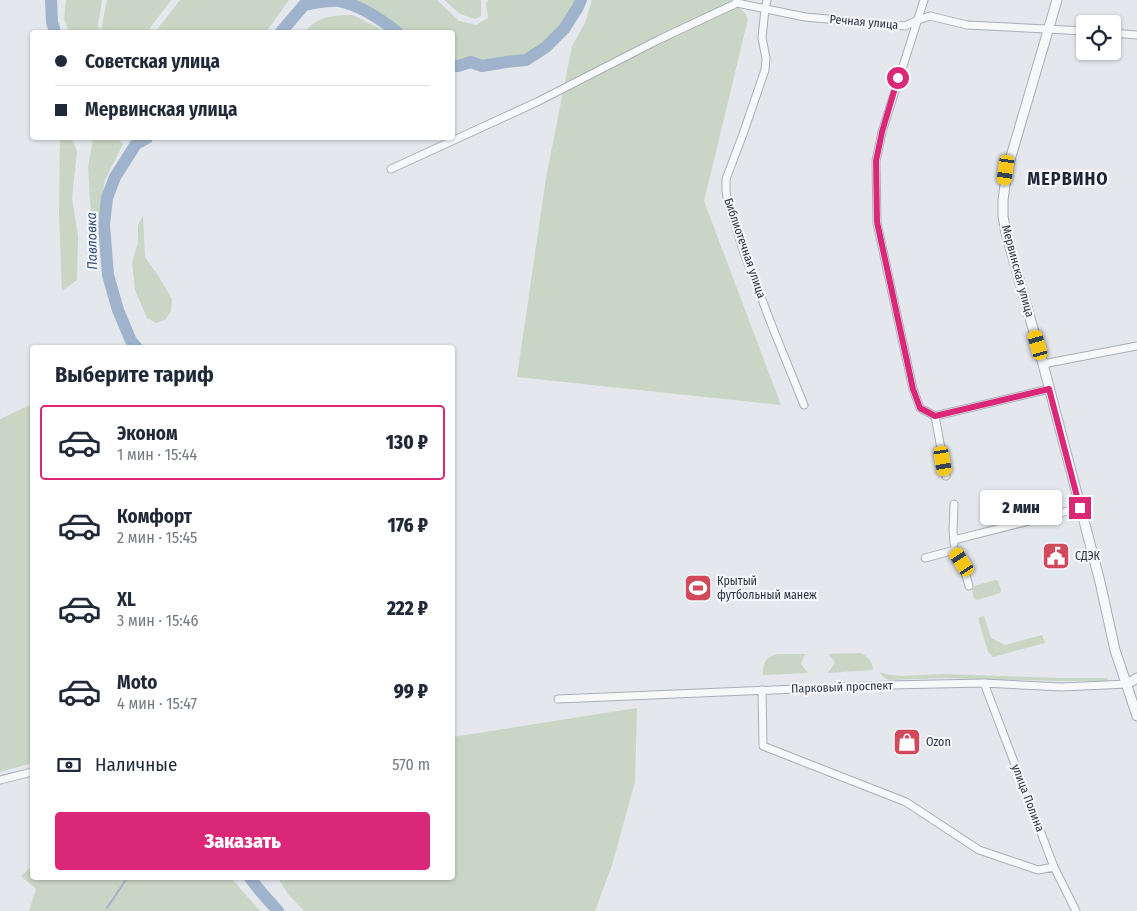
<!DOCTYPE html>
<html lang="ru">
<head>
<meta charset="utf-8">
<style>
  body { margin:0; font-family:"Fira Sans Condensed",sans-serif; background:#f2f2f3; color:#1f2937; height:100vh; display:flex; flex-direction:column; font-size:19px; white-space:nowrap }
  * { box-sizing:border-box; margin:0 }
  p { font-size:16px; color:#747a83 }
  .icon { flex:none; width:28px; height:28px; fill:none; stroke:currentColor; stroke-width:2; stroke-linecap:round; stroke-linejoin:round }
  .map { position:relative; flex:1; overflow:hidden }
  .details { position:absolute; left:30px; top:345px; width:425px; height:535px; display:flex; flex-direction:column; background:#fff; border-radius:5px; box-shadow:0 1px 4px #0004 }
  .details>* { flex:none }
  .banner { position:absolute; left:30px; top:30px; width:425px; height:110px; border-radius:5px; box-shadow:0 1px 4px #0004; display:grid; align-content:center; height:110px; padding:0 25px; background:#fff }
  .tools { position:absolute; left:1076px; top:15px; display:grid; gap:10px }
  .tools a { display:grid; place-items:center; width:45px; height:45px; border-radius:5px; background:#fff; box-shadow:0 1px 4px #0004; font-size:25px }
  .end { position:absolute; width:22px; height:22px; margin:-11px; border:6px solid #db2777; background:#fff; box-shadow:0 0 0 2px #fff }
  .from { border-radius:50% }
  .bubble { position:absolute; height:35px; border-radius:5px; background:#fff; box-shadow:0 1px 4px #0004; font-size:16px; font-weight:800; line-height:35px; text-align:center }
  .car { position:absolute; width:15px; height:30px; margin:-15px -8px; border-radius:6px; box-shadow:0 0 4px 1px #0007; background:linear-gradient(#f5c518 24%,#345 0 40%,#f5c518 0 76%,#345 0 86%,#f5c518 0) }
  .banner b { display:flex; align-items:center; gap:18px; height:48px; font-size:19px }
  .banner b+b { border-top:1px solid #e0e1e3 }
  .banner i { width:12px; height:12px; background:#1f2937 }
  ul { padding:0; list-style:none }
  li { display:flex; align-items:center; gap:15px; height:75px; margin:0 10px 8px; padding:0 15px; border:2px solid transparent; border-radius:5px }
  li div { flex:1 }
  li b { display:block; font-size:19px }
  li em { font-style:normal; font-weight:800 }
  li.on { border-color:#db2777 }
  li>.icon { width:45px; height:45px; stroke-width:1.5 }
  h2 { padding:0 25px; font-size:22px; line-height:60px }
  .pay { display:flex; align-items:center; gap:12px; height:55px; padding:0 25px; font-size:19px }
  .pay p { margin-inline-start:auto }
  .action { display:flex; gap:10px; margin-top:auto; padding:10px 25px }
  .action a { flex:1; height:58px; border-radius:5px; background:#db2777; color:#fff; font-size:20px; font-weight:800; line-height:58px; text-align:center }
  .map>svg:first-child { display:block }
</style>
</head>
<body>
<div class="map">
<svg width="1137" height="911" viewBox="0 0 1137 911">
  <rect width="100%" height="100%" fill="#e4e7ec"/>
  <path fill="#c9d6c5" d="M66,0H102L98,26L101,30L107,0H171L147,32H69L64,18Z
    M180,0H289L266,32H155Z
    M317,0H437L459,21L476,25L488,18L486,3L488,0H581L578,7L564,29L546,47L526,60L506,62L482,66L471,62L458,66H453L452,32H397L386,23L363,9L338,0L317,2Z
    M444,0H481V16L475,19L460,14Z
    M592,0H731L745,13L748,19L704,201L781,405L517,377L546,178L572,46L585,23Z
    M353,15L386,32H335C327,30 315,33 305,32C317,16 334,15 353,15Z
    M60,138H72L77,151L72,198L78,236L77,280L62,291L59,213Z
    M93,138H116L123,144L105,180L93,248L88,168Z
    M143,215L145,257L159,277L172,299L171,311L165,320L156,323L147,318L135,290L132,262L138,243V225Z
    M32,404V763L0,772V419Z
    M995,580L998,581L1001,590L1000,593L977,600L974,598L972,590L974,586Z
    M984,616L991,638L1005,645L1042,635L1045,643L993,657L988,652L978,618Z
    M860,653C869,657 872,661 873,670L828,673L835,662L828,654Z
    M778,654H805L801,664L808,673L763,675C762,664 766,656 778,654Z
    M880,672L890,675L903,676L944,674L1061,678H1107L1108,681H1060L944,678L889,680L883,677L880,673Z
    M637,708L635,782L612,865L595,911H304L288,894L278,878H452L453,737Z
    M32,866V878H231L260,911H29L36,889L21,876Z"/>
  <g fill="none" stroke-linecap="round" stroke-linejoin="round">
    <path stroke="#9fb4cc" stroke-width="2" d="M107,908L127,878"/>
    <path stroke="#9fb4cc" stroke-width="12" d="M51,0L52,22L55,32
      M281,32L304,5C314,3 329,0 339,1C359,5 382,20 397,32
      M452,66H458L471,62L482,66L506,62L526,60L546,47L564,29L578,7L581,0
      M137,348L131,341L118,310L108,275L104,225L107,198L115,177L136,144L147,138
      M250,878L261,892L278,911"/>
    <g stroke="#a9aeb7" stroke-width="9">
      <path id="minor" d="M767,0L765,9L762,38L766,58L765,70L743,134L726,179V191L728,203L743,250L774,331L804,405
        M924,0L882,132L876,161L877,223L913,389L920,408L935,416L1049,389
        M736,2L737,3L805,17L905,26L918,20L930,16L967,25L1085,31
        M1112,33L1137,35
        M391,169L537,102L658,40L737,3
        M1043,364L1137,346
        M935,416L946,476
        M954,504L953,531L954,544
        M954,540L1080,508
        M925,558L955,550L962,562L969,586
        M984,683L1054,867L1076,911
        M762,690L763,746L906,802L979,850L1038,870L1054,867
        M558,699L890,685L984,683L1062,687L1127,684
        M0,780L32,772"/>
    </g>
    <g stroke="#a9aeb7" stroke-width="11">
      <path id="tertiary" d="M1057,0L1007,170L1003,200V216L1006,233L1043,364L1100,582L1115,650L1137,716
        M1127,684L1137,678"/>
    </g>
    <use href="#minor" stroke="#f7f8fa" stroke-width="7"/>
    <use href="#tertiary" stroke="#f7f8fa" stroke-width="9"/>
  </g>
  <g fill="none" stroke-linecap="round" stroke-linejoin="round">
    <path stroke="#db2777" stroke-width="6" d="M898,78L882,132L876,161L877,222L913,389L920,408L935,416L1049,389L1080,508"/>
  </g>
  <defs>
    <g id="civic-square" transform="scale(1.4375)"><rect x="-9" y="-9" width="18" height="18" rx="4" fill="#d1495b" stroke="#f4f6f9"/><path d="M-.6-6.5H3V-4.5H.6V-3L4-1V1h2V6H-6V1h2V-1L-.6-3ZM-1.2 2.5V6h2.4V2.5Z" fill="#fff"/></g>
    <g id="stadium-square" transform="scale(1.4375)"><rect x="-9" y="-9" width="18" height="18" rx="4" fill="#d1495b" stroke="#f4f6f9"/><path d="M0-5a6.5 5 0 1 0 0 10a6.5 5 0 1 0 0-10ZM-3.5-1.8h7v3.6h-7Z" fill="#fff"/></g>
    <g id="shop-square" transform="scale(1.4375)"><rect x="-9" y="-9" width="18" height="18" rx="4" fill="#d1495b" stroke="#f4f6f9"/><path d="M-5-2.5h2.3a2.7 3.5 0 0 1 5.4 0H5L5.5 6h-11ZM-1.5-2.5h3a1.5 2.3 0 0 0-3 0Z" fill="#fff"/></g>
  </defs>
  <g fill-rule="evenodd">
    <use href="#civic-square" x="1056" y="556"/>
    <use href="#stadium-square" x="698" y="588"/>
    <use href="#shop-square" x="907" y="742"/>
  </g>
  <g text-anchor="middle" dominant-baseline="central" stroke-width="4.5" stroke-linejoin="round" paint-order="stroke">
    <g font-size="12" fill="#2b3445" stroke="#f4f6f9">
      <text transform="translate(864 22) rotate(5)">Речная улица</text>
      <text transform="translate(745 248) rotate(71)">Библиотечная улица</text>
      <text transform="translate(1018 271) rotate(75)">Мервинская улица</text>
      <text transform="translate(842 687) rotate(-2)">Парковый проспект</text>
      <text transform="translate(1028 798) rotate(69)">улица Полина</text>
    </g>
    <g font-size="12" fill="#2b3445" stroke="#f4f6f9" text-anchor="start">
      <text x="1075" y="556">СДЭК</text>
      <text x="717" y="581">Крытый<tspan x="717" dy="14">футбольный манеж</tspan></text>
      <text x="926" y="742">Ozon</text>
    </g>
    <g font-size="14" font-style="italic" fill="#34527a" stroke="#f4f6f9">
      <text transform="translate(92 241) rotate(-91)">Павловка</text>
    </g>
    <g font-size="18" font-weight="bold" letter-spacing="1" fill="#1d2536" stroke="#f4f6f9">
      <text x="1068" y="179">МЕРВИНО</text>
    </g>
  </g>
</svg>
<div class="tools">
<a><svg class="icon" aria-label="locate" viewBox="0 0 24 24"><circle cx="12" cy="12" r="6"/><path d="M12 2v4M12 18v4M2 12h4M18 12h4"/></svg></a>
</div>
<i class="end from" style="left:898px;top:78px"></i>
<i class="end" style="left:1080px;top:508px"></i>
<div class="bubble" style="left:980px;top:490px;width:82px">2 мин</div>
<i class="car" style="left:1006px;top:170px;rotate:188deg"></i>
<i class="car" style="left:1038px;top:345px;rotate:344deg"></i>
<i class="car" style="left:943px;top:461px;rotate:170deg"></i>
<i class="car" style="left:962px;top:562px;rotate:327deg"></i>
<div class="banner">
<b><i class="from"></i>Советская улица</b>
<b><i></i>Мервинская улица</b>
</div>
<section class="details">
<h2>Выберите тариф</h2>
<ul>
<li class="on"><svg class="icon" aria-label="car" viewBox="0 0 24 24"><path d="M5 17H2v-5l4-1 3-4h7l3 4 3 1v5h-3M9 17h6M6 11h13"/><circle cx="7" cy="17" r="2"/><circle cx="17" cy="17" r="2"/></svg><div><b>Эконом</b><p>1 мин · 15:44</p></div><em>130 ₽</em></li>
<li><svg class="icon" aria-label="car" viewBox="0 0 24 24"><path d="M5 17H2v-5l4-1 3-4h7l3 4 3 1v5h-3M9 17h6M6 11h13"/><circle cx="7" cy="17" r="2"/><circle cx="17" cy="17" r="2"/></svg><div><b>Комфорт</b><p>2 мин · 15:45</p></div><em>176 ₽</em></li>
<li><svg class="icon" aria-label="car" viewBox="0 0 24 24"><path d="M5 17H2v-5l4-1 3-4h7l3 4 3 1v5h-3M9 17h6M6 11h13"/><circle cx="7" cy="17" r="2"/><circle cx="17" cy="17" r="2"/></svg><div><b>XL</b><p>3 мин · 15:46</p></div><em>222 ₽</em></li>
<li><svg class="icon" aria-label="car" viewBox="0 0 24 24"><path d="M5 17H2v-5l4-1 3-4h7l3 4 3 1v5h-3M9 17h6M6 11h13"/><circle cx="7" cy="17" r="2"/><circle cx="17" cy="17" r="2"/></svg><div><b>Moto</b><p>4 мин · 15:47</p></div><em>99 ₽</em></li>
</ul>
<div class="pay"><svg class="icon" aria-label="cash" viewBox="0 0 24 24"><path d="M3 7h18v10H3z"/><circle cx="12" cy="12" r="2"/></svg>Наличные<p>570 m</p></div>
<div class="action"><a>Заказать</a></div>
</section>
</div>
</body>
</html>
